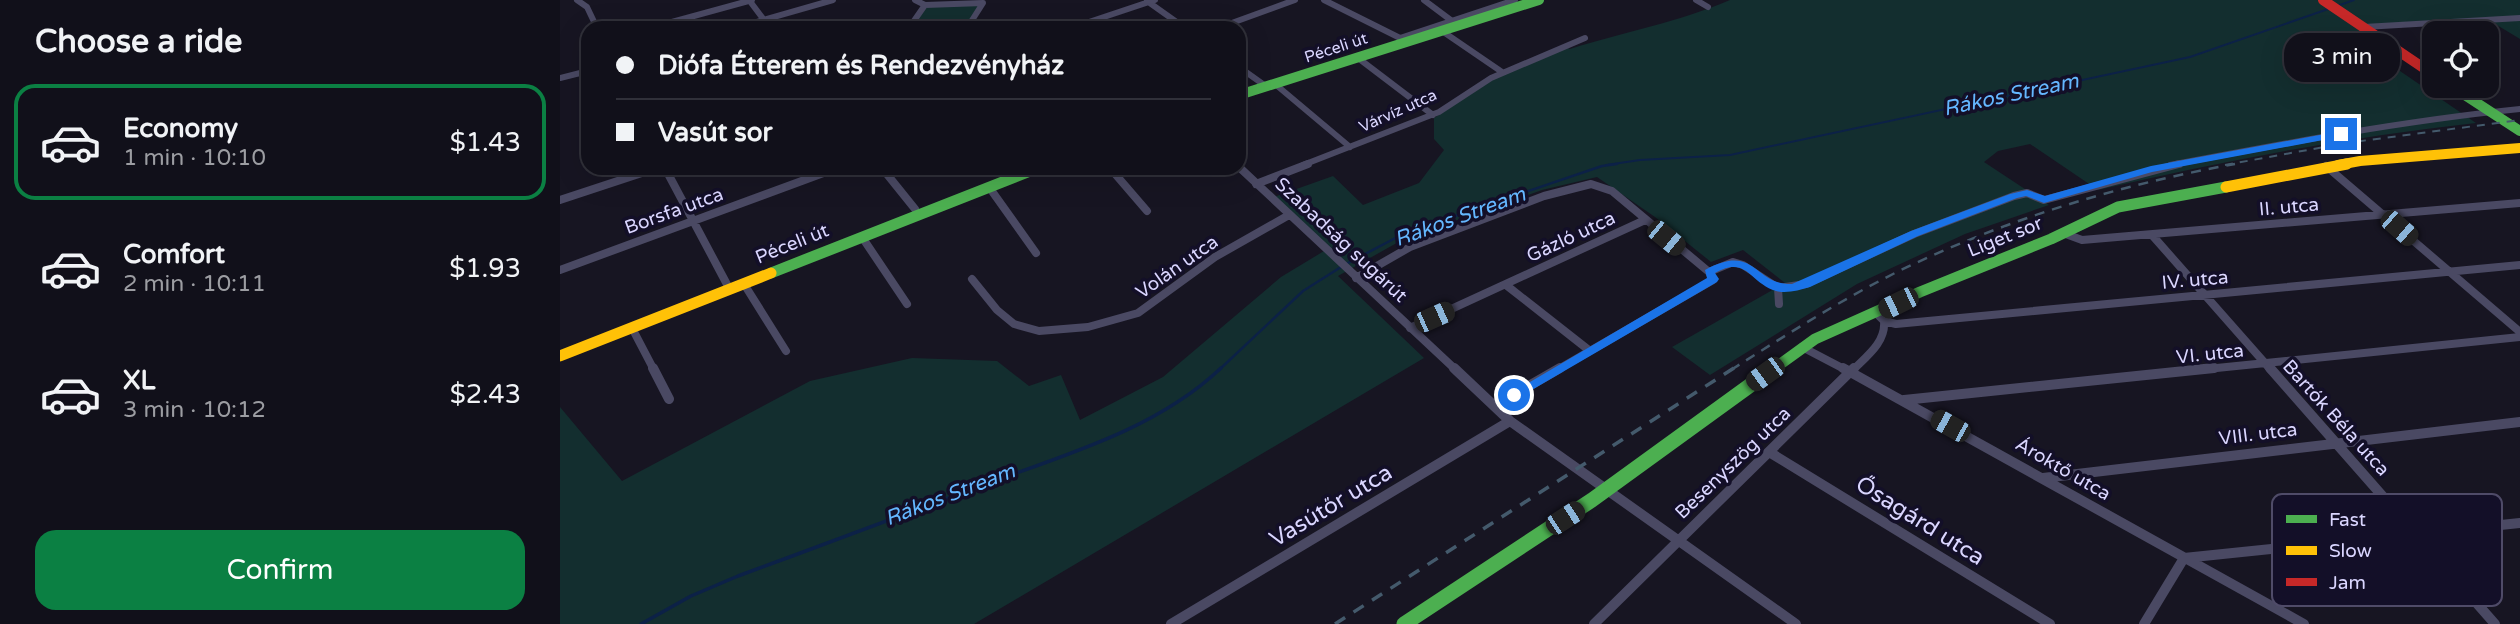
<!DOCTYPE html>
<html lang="en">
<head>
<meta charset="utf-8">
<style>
  body { margin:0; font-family:"Varela Round",sans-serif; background:#1e1e27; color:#f1f3f6; height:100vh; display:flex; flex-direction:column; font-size:26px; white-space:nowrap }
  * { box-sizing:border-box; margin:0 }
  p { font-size:23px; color:#9c9da2 }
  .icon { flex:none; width:38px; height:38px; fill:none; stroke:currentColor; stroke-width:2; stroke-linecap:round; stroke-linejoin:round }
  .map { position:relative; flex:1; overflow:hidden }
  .sheet { display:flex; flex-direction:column; background:#11101a; width:560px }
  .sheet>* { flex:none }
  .hud { position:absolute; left:21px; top:21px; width:665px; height:154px; border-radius:21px; box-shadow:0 7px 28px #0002,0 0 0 2px #303039; display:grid; align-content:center; height:154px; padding:0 35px; background:#11101a }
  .controls { position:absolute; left:1862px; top:21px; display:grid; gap:14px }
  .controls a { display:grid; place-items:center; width:77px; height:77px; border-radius:14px; background:#11101a; box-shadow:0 7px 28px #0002,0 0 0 2px #303039; font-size:35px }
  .end { position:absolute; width:32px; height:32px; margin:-16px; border:9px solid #1a73e8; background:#fff; box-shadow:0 0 0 4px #fff }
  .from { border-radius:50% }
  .bubble { position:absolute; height:49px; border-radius:21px; background:#11101a; box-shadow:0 7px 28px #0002,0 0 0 2px #303039; font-size:23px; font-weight:600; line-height:49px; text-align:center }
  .car { position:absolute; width:21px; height:42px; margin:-21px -10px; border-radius:9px; box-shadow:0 0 5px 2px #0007; background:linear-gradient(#222 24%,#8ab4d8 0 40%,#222 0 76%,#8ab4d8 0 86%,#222 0) }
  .hud b { display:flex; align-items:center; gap:24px; height:66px; font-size:26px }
  .hud b+b { border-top:2px solid #303039 }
  .hud i { width:18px; height:18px; background:#f1f3f6 }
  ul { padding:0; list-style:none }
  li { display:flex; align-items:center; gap:21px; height:116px; margin:0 14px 10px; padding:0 21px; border:4px solid transparent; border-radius:21px }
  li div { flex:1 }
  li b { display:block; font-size:26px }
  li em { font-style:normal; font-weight:600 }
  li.on { border-color:#0b8043 }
  li>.icon { width:63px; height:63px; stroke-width:1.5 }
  h2 { padding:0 35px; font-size:32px; line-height:84px }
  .action { display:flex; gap:14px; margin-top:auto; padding:14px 35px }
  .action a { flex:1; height:80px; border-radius:21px; background:#0b8043; color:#fff; font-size:28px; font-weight:600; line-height:80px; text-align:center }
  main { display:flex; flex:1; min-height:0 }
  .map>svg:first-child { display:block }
</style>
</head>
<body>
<main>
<section class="sheet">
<h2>Choose a ride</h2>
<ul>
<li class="on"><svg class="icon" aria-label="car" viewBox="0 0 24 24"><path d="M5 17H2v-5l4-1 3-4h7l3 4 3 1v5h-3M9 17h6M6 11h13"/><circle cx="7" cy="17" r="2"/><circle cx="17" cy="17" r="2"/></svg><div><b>Economy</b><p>1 min · 10:10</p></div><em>$1.43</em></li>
<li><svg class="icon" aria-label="car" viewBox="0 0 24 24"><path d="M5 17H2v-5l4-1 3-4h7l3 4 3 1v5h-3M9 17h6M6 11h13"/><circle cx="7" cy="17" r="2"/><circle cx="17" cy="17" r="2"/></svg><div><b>Comfort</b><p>2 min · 10:11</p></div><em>$1.93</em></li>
<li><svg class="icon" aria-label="car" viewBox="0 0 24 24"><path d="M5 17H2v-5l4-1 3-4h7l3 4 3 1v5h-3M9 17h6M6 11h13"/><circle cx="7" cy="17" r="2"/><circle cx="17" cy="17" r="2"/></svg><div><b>XL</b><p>3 min · 10:12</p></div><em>$2.43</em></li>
</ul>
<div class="action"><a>Confirm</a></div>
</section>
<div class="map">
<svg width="1960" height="624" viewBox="0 0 1960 624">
  <rect width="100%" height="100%" fill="#171522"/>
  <path fill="#132e2f" d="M1170,0H1960V39L1927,19L1808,26L1850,55L1821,58L1916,123C1788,137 1663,161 1538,190L1470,144L1438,151L1424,162L1489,205L1405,234L1297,284L1150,375L1112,347L1225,283L1183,250L1151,262L1095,217L1037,177L982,190L842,240L778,276L864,358L414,624H0V407L62,481L250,381L352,358L437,361L469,386L501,375L520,420L603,377L721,277L769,248L714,197L773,176L803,205L859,183L884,150L874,139V118L943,73L1006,47L1010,49C1060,33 1119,22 1170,0Z
    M423,3L409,25L349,28L365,5Z"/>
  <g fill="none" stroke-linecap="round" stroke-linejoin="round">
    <path stroke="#0c2147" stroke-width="2" d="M1777,6L1794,0
      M1046,165L1080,160L1170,155L1630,57L1771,8"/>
    <path stroke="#0c2147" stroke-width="2.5" d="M786,264L845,233L1042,166L1057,164
      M659,370L743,291L781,267"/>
    <path stroke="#0c2147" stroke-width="3.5" d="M81,624L131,596L178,576C260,546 342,515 423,485C505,455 597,429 661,368"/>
    <path stroke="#4a4963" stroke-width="6" d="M17,0L27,7L37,28
      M189,0L210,28
      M355,0L365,5L423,3L409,25
      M764,0L844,40
      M864,0L892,21
      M1136,0L1148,7
      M587,1L625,28
      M365,5L349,28L409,25L414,28
      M1804,27L1960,18
      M90,28L192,0
      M176,28L273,0
      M511,28L595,0
      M658,28L735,0
      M882,31L942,72
      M840,38L955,0
      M798,58L873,115
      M679,67L707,87
      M0,78L28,71
      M715,84L790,147
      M743,165L879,112L931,78L1025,38
      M1610,165C1726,143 1842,121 1960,109"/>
    <path stroke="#4a4963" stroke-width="8" d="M1766,166L1960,332
      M679,167L896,370
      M105,168L170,290
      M322,168L355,209
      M550,168L587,211
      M696,184L748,164
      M429,187L476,253
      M0,200L97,168
      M1503,233L1522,240L1960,203
      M1592,235L1711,370
      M302,237L347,304
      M0,270L277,168
      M1149,272L1173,262L1183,265L1218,288L1246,284L1354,234L1454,196L1467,193L1484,200L1619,164
      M796,278L850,247L984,196L1031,184L1052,191L1149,272L1153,280L997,370
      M412,279L437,310L454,324L479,331L528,327L578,313L655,257L729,215
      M184,284L226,351
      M946,285L1030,351
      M1218,288L1219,304
      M1316,313L1324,321L1336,324L1960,265
      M72,328L94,370
      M850,328L1085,220
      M1242,347L1286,370
      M1293,370C1307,356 1326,342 1324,321
      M1637,370L1960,337"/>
    <path stroke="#4a4963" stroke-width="10" d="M93,368L109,399
      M894,368L950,421L1236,624
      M1283,368L1744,624
      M1710,368L1935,624
      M1344,400L1654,368
      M934,406L1000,368
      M1209,452L1490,624
      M1483,478L1960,422
      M611,624L950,421
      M1034,624L1294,368
      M1584,624L1624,558L1960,523"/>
    <path stroke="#4caf50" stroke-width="10" d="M1891,86L1960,131
      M679,95L979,0"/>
    <path stroke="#4caf50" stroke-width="11" d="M211,273L478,168
      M1212,370L1255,339L1360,292L1491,239L1558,207L1666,187"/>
    <path stroke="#4caf50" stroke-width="15" d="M844,624L1032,500L1214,368"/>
    <path stroke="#ffc107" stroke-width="10" d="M1778,165L1800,161L1960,148"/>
    <path stroke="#ffc107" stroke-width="11" d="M1666,187L1787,164
      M0,356L211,273"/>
    <path stroke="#c62828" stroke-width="10" d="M1763,0L1874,75"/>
    <path stroke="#445a6c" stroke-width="2" stroke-dasharray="8 7" stroke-linecap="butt" d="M1665,165L1786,143L1960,120"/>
    <path stroke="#445a6c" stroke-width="2.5" stroke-dasharray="10 8" stroke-linecap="butt" d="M1171,370C1226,335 1282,299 1341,270C1447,219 1559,185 1675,164"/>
    <path stroke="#445a6c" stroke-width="3.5" stroke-dasharray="12 10" stroke-linecap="butt" d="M775,624L1174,368"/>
  </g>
  <path fill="#1a73e8" d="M1781,131L1785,134L1784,136L1592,172L1484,203L1466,196L1457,198L1358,236L1250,287C1239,290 1227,294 1216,291C1189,283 1188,255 1155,273L1159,279L1157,282L958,398L954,399L948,395L1147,278L1145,270C1196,242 1193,285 1232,284L1351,231L1450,194L1467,190L1485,196L1591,166Z"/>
  <g text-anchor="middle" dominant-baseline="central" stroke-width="7" stroke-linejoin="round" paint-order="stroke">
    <g font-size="16" fill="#dad6ff" stroke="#130f28">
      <text transform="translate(776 48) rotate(-18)">Péceli út</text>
      <text transform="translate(838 111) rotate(-24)">Várvíz utca</text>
    </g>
    <g font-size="19" fill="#dad6ff" stroke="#130f28">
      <text transform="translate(1729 207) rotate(-5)">II. utca</text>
      <text transform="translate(114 211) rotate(-20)">Borsfa utca</text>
      <text transform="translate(1011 237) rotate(-25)">Gázló utca</text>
      <text transform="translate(1445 237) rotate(-22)">Liget sor</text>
      <text transform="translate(781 240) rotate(43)">Szabadság sugárút</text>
      <text transform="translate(232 244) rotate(-22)">Péceli út</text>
      <text transform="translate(617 267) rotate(-35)">Volán utca</text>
      <text transform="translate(1635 280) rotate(-5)">IV. utca</text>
      <text transform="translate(1650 354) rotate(-6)">VI. utca</text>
      <text transform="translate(1776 418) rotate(48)">Bartók Béla utca</text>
      <text transform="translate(1698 434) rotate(-7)">VIII. utca</text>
      <text transform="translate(1173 463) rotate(-44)">Besenyszög utca</text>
      <text transform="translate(1503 469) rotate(30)">Ároktő utca</text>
    </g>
    <g font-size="21" font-style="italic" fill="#64b7ff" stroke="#130f28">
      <text transform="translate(1451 95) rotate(-12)">Rákos Stream</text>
      <text transform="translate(900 217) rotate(-20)">Rákos Stream</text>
      <text transform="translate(390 495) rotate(-21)">Rákos Stream</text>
    </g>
    <g font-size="23" fill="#dad6ff" stroke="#130f28">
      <text transform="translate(771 506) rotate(-31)">Vasútőr utca</text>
      <text transform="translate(1360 521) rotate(32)">Ősagárd utca</text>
    </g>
  </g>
  <rect x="1712" y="494" width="230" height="112" rx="10" fill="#130f28" stroke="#4f4b68" stroke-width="2"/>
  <rect x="1726" y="515" width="31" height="8" fill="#4caf50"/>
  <rect x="1726" y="546" width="31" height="9" fill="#ffc107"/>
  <rect x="1726" y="578" width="31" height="8" fill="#c62828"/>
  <g font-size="19" fill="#dad6ff">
    <text x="1769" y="526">Fast</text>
    <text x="1769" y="557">Slow</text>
    <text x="1769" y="589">Jam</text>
  </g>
</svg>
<div class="controls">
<a><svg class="icon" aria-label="locate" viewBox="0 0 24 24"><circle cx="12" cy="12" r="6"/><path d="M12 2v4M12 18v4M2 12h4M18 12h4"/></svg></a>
</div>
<i class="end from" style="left:954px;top:395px"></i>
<i class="end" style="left:1781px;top:134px"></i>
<div class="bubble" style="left:1724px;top:33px;width:116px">3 min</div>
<i class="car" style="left:1839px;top:228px;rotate:131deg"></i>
<i class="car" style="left:1106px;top:238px;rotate:129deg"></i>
<i class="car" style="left:1338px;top:303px;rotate:244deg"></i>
<i class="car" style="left:874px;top:317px;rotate:66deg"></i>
<i class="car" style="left:1205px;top:374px;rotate:234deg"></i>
<i class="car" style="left:1390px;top:426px;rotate:299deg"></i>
<i class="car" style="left:1005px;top:518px;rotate:57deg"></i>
<div class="hud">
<b><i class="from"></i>Diófa Étterem és Rendezvényház</b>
<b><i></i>Vasút sor</b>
</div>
</div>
</main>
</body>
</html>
